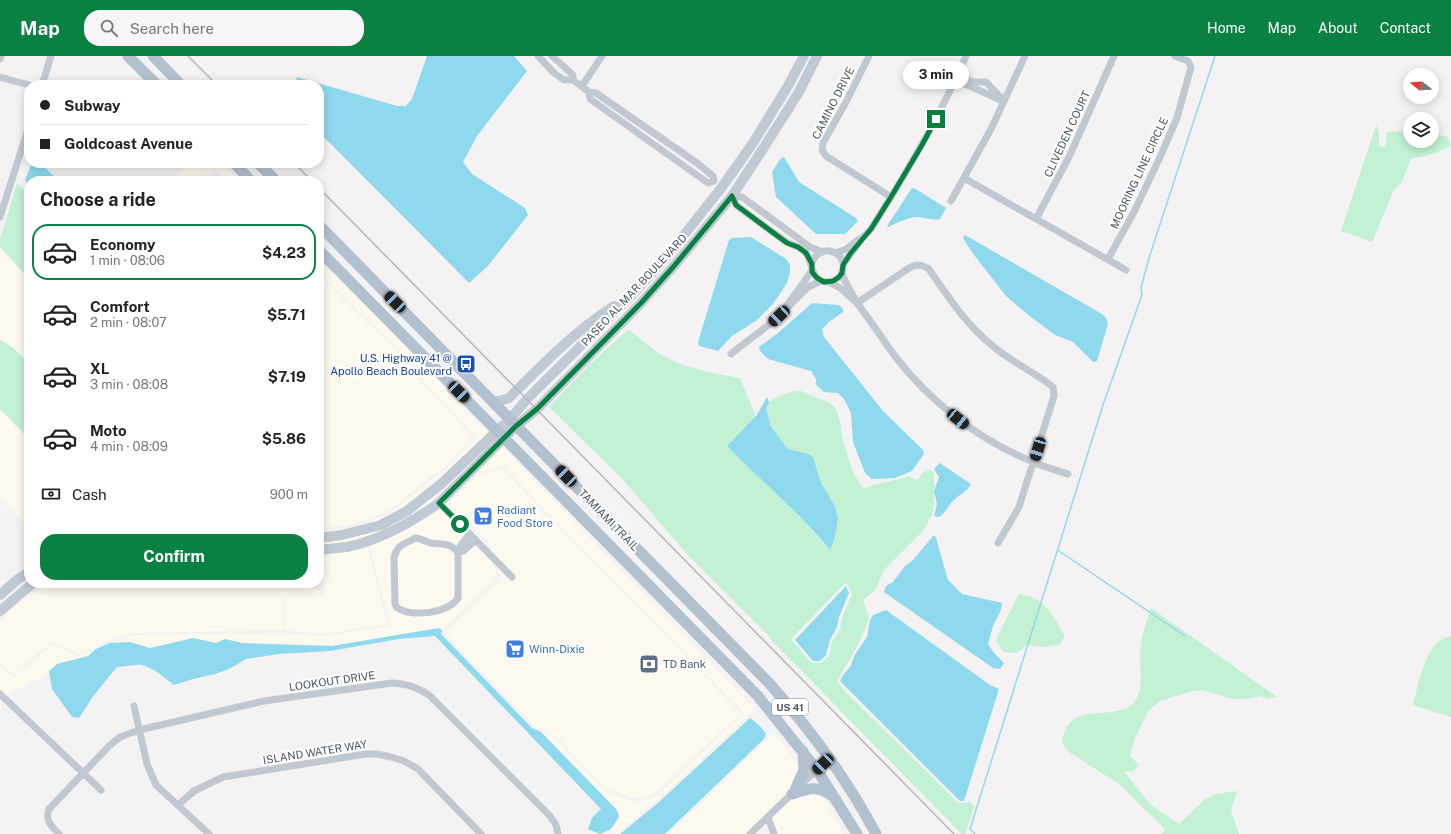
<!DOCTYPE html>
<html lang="en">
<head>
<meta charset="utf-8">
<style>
  body { margin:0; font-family:"Public Sans",sans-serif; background:#f6f6f6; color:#222; height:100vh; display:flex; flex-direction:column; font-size:15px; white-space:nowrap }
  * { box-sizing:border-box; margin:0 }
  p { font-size:13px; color:#767676 }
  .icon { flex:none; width:22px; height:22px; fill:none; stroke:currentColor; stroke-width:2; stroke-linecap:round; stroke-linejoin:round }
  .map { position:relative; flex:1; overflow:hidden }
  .sheet { position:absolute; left:24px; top:120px; width:300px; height:412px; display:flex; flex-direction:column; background:#fff; border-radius:16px; box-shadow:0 2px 10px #0003 }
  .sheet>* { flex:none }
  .guide { position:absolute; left:24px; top:24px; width:300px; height:88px; border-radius:16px; box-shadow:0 2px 10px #0003; display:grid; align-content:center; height:88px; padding:0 16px; background:#fff }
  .needle { width:26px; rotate:287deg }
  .controls { position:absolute; left:1403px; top:12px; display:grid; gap:8px }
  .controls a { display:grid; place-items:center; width:36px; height:36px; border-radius:50%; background:#fff; box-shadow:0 2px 10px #0003; font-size:20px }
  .end { position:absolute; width:18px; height:18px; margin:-9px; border:5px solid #0b8043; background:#fff; box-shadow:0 0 0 2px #fff }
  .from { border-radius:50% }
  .bubble { position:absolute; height:28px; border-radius:14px; background:#fff; box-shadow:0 2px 10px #0003; font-size:13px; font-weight:700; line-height:28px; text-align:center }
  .car { position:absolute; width:12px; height:24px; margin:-12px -6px; border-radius:5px; box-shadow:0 0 3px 1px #0007; background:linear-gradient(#222 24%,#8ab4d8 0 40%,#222 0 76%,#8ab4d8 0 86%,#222 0) }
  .guide b { display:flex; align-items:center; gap:14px; height:38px; font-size:15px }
  .guide b+b { border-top:1px solid #e0e0e0 }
  .guide i { width:10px; height:10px; background:#222 }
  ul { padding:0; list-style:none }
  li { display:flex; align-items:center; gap:12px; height:56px; margin:0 8px 6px; padding:0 8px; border:2px solid transparent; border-radius:16px }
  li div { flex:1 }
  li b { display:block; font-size:15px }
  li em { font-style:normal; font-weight:700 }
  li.active { border-color:#0b8043 }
  li>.icon { width:36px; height:36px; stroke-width:1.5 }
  h2 { padding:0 16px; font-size:18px; line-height:48px }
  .pay { display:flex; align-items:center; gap:10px; height:44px; padding:0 16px; font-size:15px }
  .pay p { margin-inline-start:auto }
  .button { display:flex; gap:8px; margin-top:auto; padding:8px 16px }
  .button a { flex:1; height:46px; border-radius:16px; background:#0b8043; color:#fff; font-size:16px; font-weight:700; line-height:46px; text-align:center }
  header { display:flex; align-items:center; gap:24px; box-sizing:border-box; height:56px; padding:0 20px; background:#0b8043; color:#fff }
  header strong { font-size:19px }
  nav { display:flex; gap:22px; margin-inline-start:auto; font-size:14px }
  .search { width:280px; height:36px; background:#f6f6f6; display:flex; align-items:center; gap:10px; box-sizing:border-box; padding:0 14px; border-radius:16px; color:#767676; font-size:15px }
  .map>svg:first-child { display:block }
</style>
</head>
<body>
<header>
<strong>Map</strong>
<div class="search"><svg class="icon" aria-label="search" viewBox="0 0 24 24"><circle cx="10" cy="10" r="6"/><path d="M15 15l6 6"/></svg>Search here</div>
<nav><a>Home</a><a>Map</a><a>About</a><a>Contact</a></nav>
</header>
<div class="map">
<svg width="1451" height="778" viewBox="0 0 1451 778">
  <rect width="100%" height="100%" fill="#f4f2f2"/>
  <path fill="#fdf9ee" d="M190,107H221L239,125H227L214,113L201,125H171Z
    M0,191L29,223V307L12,291L0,284Z
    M319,204L380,264L489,377L439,426L405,452L379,466L341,476L319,479V475L354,472L394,455L424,429L444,415L477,381L424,327L411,306L319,216Z
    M319,219L409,308L422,328L474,382L442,413L422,427L392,453L353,469L319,472Z
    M0,353L29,383V472L0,441Z
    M501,390L756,654L748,660L657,744L616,778L611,773L619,761L617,754L541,676L555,683L603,733L631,745H644L655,741L743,658V656L502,410L476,418L447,447L484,485L486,490L444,447Z
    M501,412L741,657L653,739L644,743L631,742L605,731L557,681L534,670L444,576L501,522L487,484L450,447L478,419Z
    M430,441L434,446L395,471L347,487L319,490V485L343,482Z
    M439,451L466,478L456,490L448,485L431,484L420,479H415L397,488L392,494L390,501L391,546L393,553L401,558L408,560H426L447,555L457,550L462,543V499L476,488L491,504L498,522L442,574L439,572L332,590L242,587L225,583L216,588L193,582L150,592L130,586L110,587L134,579L284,577L323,580L388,570L390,567L369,488Z
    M416,485L446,491L455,497V541L452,545L445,549L426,554H409L399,550L398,547L397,502L402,492Z
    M367,490L387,568L323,578L284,574V540L325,538L319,499Z
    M48,527H315L320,537L283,539V574L134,577L118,581L78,598L51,586L14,619L0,607V564L18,548Z
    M52,589L78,600L96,593L88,600L57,608L49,615V617L7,638V640L0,634V610L14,621Z
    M773,676L801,712L788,737L745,778H669L766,685Z
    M819,736L824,743L843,778H778L771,762L794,741Z"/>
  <path fill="#c2f1d4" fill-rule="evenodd" d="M1376,69L1379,76V90L1385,91L1387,76L1410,75V85H1432V77L1448,81L1450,90L1436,97L1411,103L1402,126L1394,134L1372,186L1341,175Z
    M17,127L29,139V223L0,191V184Z
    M629,273C641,284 656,297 671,304C693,314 717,318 740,322L756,361L727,390C761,425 799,456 829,494L835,481L838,463L835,450L821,427L813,401L788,393L771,371L766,352L767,348L772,344L792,335H801L830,347L836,353L840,365L842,381L853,417L864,433C878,426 893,426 908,420L917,424C921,418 923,415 931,414L934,417V449L933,457L923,475L884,514L875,534L863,544L869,561L866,571L858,589L837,625L844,634L958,747H968L969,744L974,751L965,778H961L956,772L772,585L771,582L688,499L624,425L549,351L591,307ZM844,528L848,529L852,538L842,562L840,573L832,586L829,600L821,607H812L792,585V582Z
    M0,284L12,291L29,307V383L0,353Z
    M1019,538C1047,543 1050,557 1065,579L1060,588L1045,591L1027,589L1016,597L1004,596L996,585L1001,573Z
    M1151,552L1277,641L1268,643L1260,640L1246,643H1233L1202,634L1193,635L1160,645L1148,655L1135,682L1130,700L1139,709L1133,715L1124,716L1151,749L1179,768L1204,744L1215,738L1237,735L1231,755L1239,778H1162L1165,773L1119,728L1069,696C1063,689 1060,684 1065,675C1077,648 1108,663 1128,651C1148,639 1138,613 1140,594C1142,579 1146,566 1151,552Z
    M1451,580V661L1413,649C1419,627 1425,584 1451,580Z"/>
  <path fill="#8fd9ee" d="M427,0H514L527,15L477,80L463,106L472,118L525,152L528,159L488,210L469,227L319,76V29H295L297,21L397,50H406L412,43Z
    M784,101L799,126L856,162L858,165L845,178H816L776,141L772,116L781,102Z
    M32,107H40L59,125H29V130L25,124Z
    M912,132H914L946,152L940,163C932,165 925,161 918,161C908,161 896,167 887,172L889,167Z
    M965,179L1102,258L1106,262L1108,268L1097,305L1093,306L1073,286L1055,279L1031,261L1006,240L971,195L963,182Z
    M751,181L786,203L790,209V216L787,227L773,248L757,264L732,280L718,295L699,290L698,286L729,184L732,182Z
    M812,247L839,249L843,253V256L829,266L822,273L824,281L883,355L923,394L924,398L912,415L895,422L872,423L865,417L853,386L851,357L844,343L838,337L824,336L816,329V323L811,315L768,303L760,295L759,291L778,277Z
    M767,341L769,346L766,352L771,371L788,393L808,398L813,401L821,427L835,450L838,463L835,481L830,494C799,456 761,425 727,390L757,359Z
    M940,407L971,428C967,436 958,439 952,446C947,451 945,458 939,461L934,460L937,448L934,435L939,421L934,413Z
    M934,479L936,482L948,524L962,538L1002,547L1001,554L993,570L988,588L994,597L1004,607L1000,613L993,612L884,536L886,530L893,526L905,510L913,504Z
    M846,530L849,537L839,561L837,571L830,584L826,599L820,605H813L795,584Z
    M886,554L990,629L999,633L964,745H960L840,625L843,619L851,610L854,600L867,581L870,564L873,559Z
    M439,572L442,574L441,578L532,672L541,676L617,754L619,761L611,773L600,778L588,773L592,762L601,753L435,580L399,583L330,595L279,598L246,603L229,613L215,618L193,623L174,629C165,622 154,612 142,609C139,608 123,611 117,611L94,639L79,662L72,661L52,633L49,615L57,608L88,600L96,593L110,587L130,586L150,592L193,582L216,587L225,583L242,587L332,590Z
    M750,662L761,671L766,678L764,683L665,778H620L659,746Z"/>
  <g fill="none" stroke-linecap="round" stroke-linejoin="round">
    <path stroke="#8fd9ee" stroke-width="1.5" d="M1059,495L1185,580
      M975,778L970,773L1103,349L1142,239L1141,232L1149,202L1215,0"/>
    <path stroke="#c0c9d1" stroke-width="7" d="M538,0L554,17L564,24H573L589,36
      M552,0L573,19V24
      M869,0L846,46L823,87L822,94L826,100L891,141
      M0,3L1,0
      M958,18L973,26H986L1004,45
      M0,21L29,29
      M956,24L1003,45
      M42,29L51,0
      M582,30L602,0
      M589,36L596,37L697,107L713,120L714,125L708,127L590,43Z
      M964,122L1126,214
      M951,145L991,73L1025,0
      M0,161L29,70
      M1036,163L1069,101L1114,0
      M862,182L871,173C906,118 940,61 966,0
      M836,197L846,193L858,184L862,182L843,209
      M1108,203L1134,156L1161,99L1177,62L1191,11L1188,5L1175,0
      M812,207C819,185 850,196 842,216C839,224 830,228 822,225C810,220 813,207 806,197C801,190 792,190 785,185C769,174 752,161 736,149L732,140L742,141L810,191L822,196
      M812,214L804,226L779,260L808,231L821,225
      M829,226L840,232L857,247C852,236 845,228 842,217
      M731,298C746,285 764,274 779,260
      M439,447L512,521
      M470,478L461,489L458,496L463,495L476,484
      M415,482C421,482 425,486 431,487C444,489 448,486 458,496V542C447,558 413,561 397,552L395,548L394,502C398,487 404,489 415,482Z
      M998,487L1019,451L1054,340L1053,331C1034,316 1012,306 994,291C967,270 948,241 929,213C921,208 917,208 909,212L857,247C870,264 882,282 894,299C930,346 979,384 1033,406C1044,411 1056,414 1068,418
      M0,638L101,734
      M134,650L147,708L156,729L209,778
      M178,749L194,735L223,721L366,698H377L391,701L404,705L418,713L481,778
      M768,761L774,778
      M59,778C51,770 45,765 49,753L109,690L120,681L139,674L264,645L392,627C407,628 417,631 429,639L550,760L556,769L558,778
      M750,778L829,702"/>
    <path stroke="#c0cad5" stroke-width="10" d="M492,345H500L509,342C542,309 575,275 614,250
      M319,482L342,479L381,469L407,455L441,428L510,363L527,343L633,238L665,203L722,131L753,87L788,30L804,0
      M319,494C328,493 338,492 347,491C381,484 412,466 439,447L516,370L537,353L641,247L674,210L732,140L761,96L799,36L817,0
      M0,539L18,523L29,516
      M0,555L33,527"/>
    <path stroke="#b2c1d0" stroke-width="11" d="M128,0L157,29
      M153,0L181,29
      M234,107L251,125
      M258,107L276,125
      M319,169L769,627C810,673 847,723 876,778
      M319,194L757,639L817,714L857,778
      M795,734L804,714L803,695
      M792,738C810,732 818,729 834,741"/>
    <path stroke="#b4b7bc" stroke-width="1.5" d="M188,0L217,29
      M294,107L312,125
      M319,132L954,778"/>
  </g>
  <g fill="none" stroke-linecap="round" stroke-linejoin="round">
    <path stroke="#0b8043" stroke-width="5" d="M460,468L439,447L516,370L537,353L641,247L674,210L732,140L736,149L787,187L798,191L806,197L812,208V216L817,222L824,226L833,225L839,221L842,217L843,209L850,198L871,173L891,141L922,89L936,63"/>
  </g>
  <defs>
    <g id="bus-square" transform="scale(1)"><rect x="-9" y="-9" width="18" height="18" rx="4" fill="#1a4fb4" stroke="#fff"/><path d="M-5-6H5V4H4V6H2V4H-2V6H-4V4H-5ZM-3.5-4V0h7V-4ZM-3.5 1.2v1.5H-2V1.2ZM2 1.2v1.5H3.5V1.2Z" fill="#fff"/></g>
    <g id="supermarket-square" transform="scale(1)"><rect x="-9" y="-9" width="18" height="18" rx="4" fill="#3f7fe0" stroke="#fff"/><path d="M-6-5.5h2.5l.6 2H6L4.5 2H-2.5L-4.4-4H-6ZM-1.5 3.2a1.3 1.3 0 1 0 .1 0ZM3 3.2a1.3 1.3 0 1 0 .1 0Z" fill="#fff"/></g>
    <g id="bank-square" transform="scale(1)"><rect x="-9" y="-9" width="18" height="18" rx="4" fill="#5c6f8a" stroke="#fff"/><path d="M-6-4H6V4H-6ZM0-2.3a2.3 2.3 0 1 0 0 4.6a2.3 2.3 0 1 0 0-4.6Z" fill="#fff"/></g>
  </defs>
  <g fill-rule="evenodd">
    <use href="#bus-square" x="466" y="308"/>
    <use href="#supermarket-square" x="483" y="460"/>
    <use href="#supermarket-square" x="515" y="593"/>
    <use href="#bank-square" x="649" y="608"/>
  </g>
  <g text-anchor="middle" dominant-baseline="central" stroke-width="4" stroke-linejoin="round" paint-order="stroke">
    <rect fill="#fff" stroke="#808890" stroke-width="1" x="772" y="643" width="36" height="16" rx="3"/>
    <g font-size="10" font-weight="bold" fill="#495560">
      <text x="790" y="651">US 41</text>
    </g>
    <g font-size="11" fill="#495560" stroke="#fff">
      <text transform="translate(833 47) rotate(-63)">CAMINO DRIVE</text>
      <text transform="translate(1067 78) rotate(-65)">CLIVEDEN COURT</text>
      <text transform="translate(1139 117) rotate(-65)">MOORING LINE CIRCLE</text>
      <text transform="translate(634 234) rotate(-47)">PASEO AL MAR BOULEVARD</text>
      <text transform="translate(609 464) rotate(46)">TAMIAMI TRAIL</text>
      <text transform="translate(332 625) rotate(-8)">LOOKOUT DRIVE</text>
      <text transform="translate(315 696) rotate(-9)">ISLAND WATER WAY</text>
    </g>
    <g font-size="11" fill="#164399" stroke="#fff" text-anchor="end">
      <text x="452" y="302">U.S. Highway 41 @<tspan x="452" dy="13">Apollo Beach Boulevard</tspan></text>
    </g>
    <g font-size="11" fill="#366cbe" stroke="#fff" text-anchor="start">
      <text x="497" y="454">Radiant<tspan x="497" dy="13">Food Store</tspan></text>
      <text x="529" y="593">Winn-Dixie</text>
    </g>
    <g font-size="11" fill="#4e5e75" stroke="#fff" text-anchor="start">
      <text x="663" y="608">TD Bank</text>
    </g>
  </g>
</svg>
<div class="controls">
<a><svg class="needle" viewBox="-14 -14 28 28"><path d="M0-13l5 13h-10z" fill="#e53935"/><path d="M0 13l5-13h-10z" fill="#767676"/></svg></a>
<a><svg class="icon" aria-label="layers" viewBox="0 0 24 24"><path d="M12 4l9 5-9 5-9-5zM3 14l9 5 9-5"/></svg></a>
</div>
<i class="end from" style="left:460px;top:468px"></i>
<i class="end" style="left:936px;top:63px"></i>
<div class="bubble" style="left:903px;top:5px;width:66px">3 min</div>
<i class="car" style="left:395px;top:246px;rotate:315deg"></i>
<i class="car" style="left:779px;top:260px;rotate:227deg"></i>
<i class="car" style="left:459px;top:336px;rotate:135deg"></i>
<i class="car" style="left:958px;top:363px;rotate:129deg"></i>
<i class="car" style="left:1038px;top:393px;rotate:197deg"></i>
<i class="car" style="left:566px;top:420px;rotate:316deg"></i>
<i class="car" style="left:823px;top:708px;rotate:226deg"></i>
<div class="guide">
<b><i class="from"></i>Subway</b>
<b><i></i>Goldcoast Avenue</b>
</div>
<section class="sheet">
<h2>Choose a ride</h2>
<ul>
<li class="active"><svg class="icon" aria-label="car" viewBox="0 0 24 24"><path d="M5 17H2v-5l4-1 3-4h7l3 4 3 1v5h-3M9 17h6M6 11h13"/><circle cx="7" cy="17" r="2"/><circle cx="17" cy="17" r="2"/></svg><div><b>Economy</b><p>1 min · 08:06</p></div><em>$4.23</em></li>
<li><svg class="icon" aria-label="car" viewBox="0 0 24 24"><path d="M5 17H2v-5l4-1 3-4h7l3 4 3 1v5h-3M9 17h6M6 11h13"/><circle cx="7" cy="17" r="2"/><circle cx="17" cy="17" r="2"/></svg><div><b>Comfort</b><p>2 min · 08:07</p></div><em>$5.71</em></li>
<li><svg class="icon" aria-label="car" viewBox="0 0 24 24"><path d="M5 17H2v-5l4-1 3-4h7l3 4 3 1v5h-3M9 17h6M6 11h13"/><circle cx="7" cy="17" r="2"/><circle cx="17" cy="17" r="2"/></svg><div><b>XL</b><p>3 min · 08:08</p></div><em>$7.19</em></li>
<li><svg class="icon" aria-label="car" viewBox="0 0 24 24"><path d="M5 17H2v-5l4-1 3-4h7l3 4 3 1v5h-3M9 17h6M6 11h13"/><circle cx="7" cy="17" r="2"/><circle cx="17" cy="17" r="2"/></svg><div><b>Moto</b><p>4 min · 08:09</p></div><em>$5.86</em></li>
</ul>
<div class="pay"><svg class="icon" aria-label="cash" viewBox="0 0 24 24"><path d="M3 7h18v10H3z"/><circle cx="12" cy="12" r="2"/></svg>Cash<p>900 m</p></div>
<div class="button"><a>Confirm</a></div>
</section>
</div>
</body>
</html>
